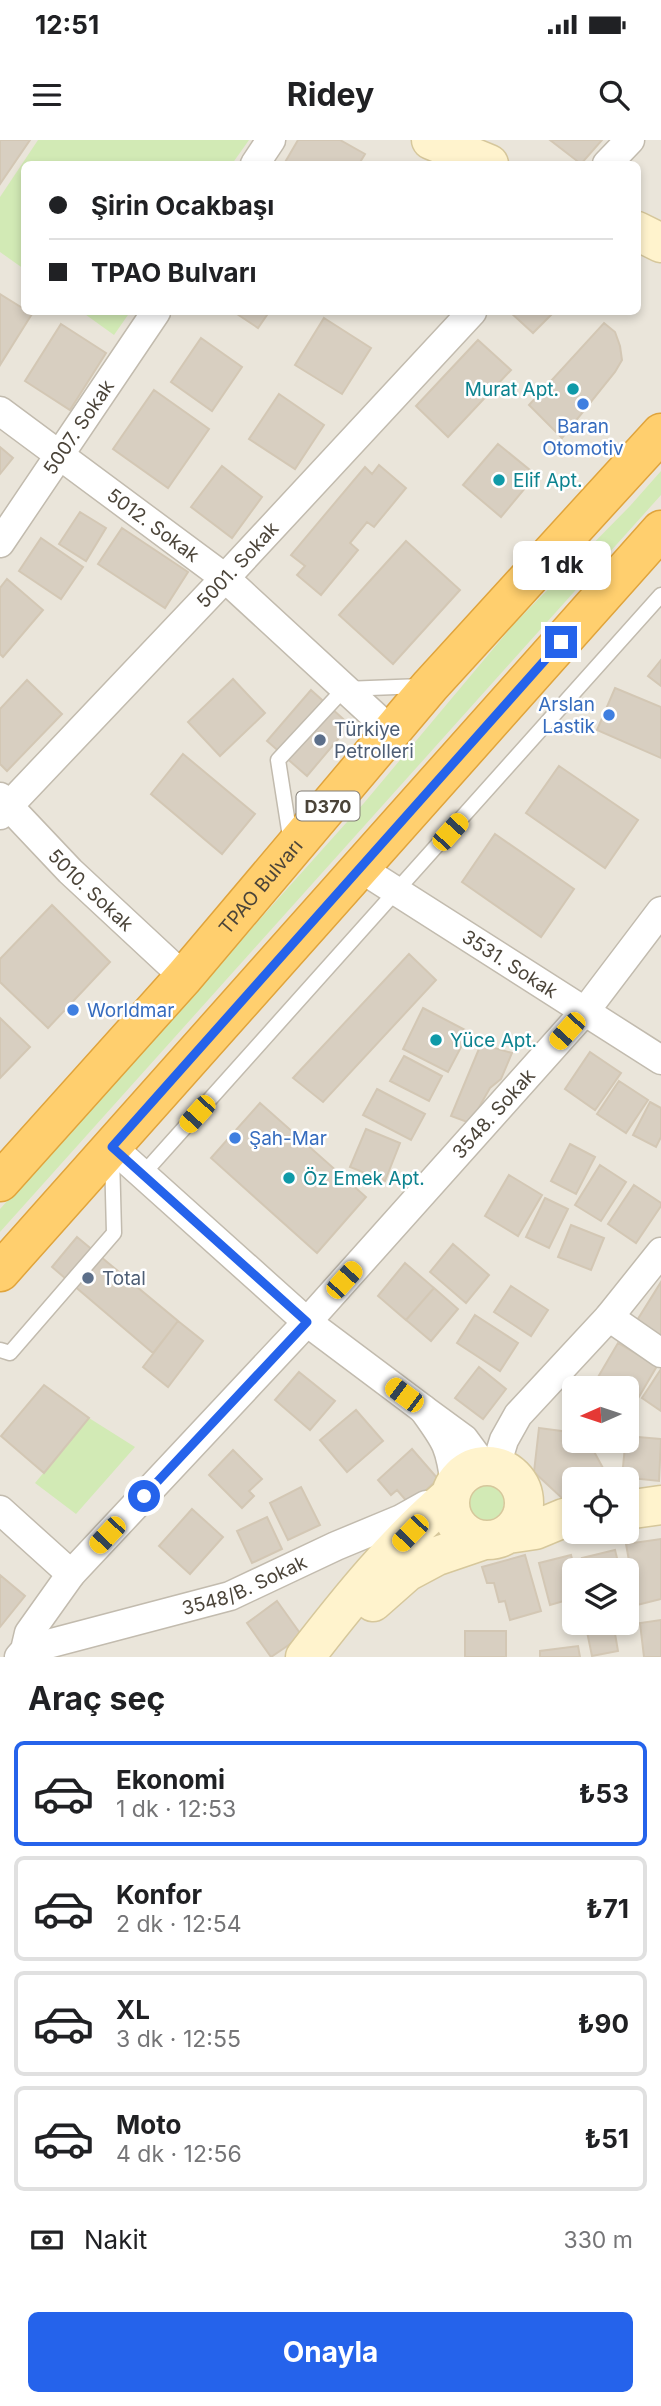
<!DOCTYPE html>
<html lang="tr">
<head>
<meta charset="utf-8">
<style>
  body { margin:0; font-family:Inter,sans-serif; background:#f2f2f2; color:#202124; height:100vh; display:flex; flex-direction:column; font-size:26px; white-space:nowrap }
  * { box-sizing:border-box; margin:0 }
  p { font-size:23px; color:#757577 }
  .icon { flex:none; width:38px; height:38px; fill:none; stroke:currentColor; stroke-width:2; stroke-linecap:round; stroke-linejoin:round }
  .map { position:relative; height:1517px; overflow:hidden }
  .panel { display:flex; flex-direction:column; background:#fff; flex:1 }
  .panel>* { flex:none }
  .top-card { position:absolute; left:21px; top:21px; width:620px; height:154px; border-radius:10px; box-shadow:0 4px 10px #0003; display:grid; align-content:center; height:154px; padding:0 28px; background:#fff }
  .needle { width:46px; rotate:267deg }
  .buttons { position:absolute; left:562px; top:1236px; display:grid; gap:14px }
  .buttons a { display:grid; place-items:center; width:77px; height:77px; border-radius:10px; background:#fff; box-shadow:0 4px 10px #0003; font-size:35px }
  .end { position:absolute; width:32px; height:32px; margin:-16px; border:9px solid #2563eb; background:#fff; box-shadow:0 0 0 4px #fff }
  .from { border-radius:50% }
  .bubble { position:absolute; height:49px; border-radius:10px; background:#fff; box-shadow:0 4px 10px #0003; font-size:23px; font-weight:700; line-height:49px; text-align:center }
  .car { position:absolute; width:21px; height:42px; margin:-21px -10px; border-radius:9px; box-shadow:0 0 5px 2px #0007; background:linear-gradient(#f5c518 24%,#345 0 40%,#f5c518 0 76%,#345 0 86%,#f5c518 0) }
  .top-card b { display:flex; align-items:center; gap:24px; height:66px; font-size:26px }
  .top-card b+b { border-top:2px solid #e0e0e0 }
  .top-card i { width:18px; height:18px; background:#202124 }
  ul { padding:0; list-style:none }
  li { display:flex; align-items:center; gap:21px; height:105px; margin:0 14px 10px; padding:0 14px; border:4px solid #e0e0e0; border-radius:10px }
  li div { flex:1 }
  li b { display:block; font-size:26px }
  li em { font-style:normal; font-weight:700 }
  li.on { border-color:#2563eb }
  li>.icon { width:63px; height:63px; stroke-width:1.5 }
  h2 { padding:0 28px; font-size:32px; line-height:84px }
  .pay { display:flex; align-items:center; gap:18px; height:77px; padding:0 28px; font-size:26px }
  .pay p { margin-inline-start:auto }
  .primary-button { display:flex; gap:14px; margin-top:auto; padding:14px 28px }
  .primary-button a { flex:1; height:80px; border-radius:10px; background:#2563eb; color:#fff; font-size:28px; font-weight:700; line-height:80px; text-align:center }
  .status { display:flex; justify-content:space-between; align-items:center; height:49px; padding:0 35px; background:#fff; direction:ltr }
  .status svg { height:19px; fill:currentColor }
  header { display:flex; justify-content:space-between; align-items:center; height:91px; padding:0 28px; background:#fff; font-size:32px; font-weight:700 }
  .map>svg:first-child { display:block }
</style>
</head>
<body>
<div class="status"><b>12:51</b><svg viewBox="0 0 49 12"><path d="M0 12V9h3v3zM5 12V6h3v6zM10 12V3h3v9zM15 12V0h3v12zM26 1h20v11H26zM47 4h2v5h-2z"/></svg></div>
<header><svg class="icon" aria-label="menu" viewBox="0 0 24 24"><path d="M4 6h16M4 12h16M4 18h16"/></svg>Ridey<svg class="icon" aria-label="search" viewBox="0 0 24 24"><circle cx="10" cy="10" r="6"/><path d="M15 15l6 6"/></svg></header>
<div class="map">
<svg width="661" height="1517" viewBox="0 0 661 1517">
  <rect width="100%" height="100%" fill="#f6f3ec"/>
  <path fill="#eae5da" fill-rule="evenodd" d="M0,0H661V1517H0ZM24,24H637V172H24ZM574,1248H626V1300H574ZM574,1339H626V1391H574ZM574,1430H626V1482H574Z"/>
  <path fill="#d2eab5" d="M38,0H249L232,24H24V129L0,112V57Z
    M82,172H130L114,195Z
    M661,331V355L0,1092V1069L364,663L514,484L630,366Z
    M89,1278L135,1307L76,1374L35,1343Z
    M466 1362a19 19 0 1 1 38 0a19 19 0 1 1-38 0Z"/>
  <path fill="#d8cfc1" stroke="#d3c7b4" stroke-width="2" d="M0,0H30L0,44Z
    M298,0H340L365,14L359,24H284Z
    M550,0H602L581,24Z
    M0,154L24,169V172L32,174L0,225Z
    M234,172H269L258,188Z
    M510,172H554L533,193Z
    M324,178L371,208L342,254L295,225Z
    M604,183L615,192L620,206L622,220L615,232L562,298L529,265Z
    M61,184L106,213L70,270L25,241Z
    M201,198L242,227L212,271L171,242Z
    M478,200L511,230L448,297L416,266Z
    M154,250L209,289L168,348L113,309Z
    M279,254L324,285L295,329L249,299Z
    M498,304L536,335L501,377L463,345Z
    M0,307L13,318L0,334Z
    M379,325L406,348L374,387L367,382L350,403L358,410L321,455L297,435L305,426L291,415L365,327L372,334Z
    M222,326L262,357L232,398L191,367Z
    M80,372L106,388L86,421L59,404Z
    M122,388L188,432L165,468L98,424Z
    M41,398L83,427L61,459L19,431Z
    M406,401L460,450L393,524L339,475Z
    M7,439L43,470L3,517L0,514V448Z
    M661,520V546L648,536Z
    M233,539L265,573L220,616L188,582Z
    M27,540L62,574L7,631L0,624V569Z
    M615,548L661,567V618L597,590Z
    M311,550L350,585L307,636L267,601Z
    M183,614L255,674L222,714L151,654Z
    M559,626L638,680L605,728L526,673Z
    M495,694L574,749L541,797L462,742Z
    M52,765L110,822L48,888L0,842V819Z
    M409,814L436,840L323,962L293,938Z
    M423,868L469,892L448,932L403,909Z
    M0,878L30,907L0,938Z
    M481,904L512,913L501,939L490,948L470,983L451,976Z
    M590,912L621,933L595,970L565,949Z
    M404,916L442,936L429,961L390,941Z
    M619,941L648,960L626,993L597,974Z
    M377,949L425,974L411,1000L363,975Z
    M650,962L661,968V997L656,1007L633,995Z
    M260,963L366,1057L317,1113L211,1018Z
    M366,989L400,1003L385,1041L350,1027Z
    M570,1004L595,1017L576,1054L551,1041Z
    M600,1025L626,1042L601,1081L575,1065Z
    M509,1035L542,1055L518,1096L485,1076Z
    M634,1045L661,1063V1066L636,1103L608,1084Z
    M545,1058L568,1069L549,1108L526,1097Z
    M571,1085L604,1098L591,1130L558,1117Z
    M77,1097L178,1181L153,1213L52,1127Z
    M453,1104L489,1135L466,1163L430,1132Z
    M405,1123L434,1148L406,1180L378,1156Z
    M661,1142V1194L659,1197L636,1182Z
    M511,1146L548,1170L531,1196L494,1172Z
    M434,1148L458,1169L431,1201L406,1180Z
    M475,1175L518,1203L500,1231L457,1203Z
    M178,1181L203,1201L168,1247L143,1227Z
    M618,1203L657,1226L633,1267L626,1263V1248H601L594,1244Z
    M479,1227L506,1249L483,1279L455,1258Z
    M661,1229V1271L642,1258Z
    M299,1232L335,1261L310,1290L275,1260Z
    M44,1245L89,1278L44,1333L1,1296Z
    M356,1270L383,1301L347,1332L320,1300Z
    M539,1288L569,1292L574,1295V1300H581L592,1308L603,1328L604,1339H574V1357L564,1360L534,1332Z
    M626,1296L661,1299L659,1341L622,1337Z
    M412,1309L438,1339L410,1365L397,1350L391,1355L378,1340Z
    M233,1310L262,1339L249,1351L254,1356L242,1368L209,1335Z
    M301,1347L320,1385L288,1400L270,1363Z
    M192,1369L223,1397L190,1434L159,1406Z
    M267,1377L282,1409L252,1423L237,1391Z
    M661,1399V1459L637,1465L626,1404Z
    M615,1410L620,1430H585L582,1418Z
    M525,1415L541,1471L510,1480L505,1461L499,1462L494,1443H487L482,1427Z
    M571,1415L575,1430L574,1458L550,1465L539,1423Z
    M0,1435L25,1456L0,1487Z
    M277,1461L302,1496L271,1517L247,1483Z
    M661,1480V1517H644L640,1483Z
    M585,1482H613L618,1511L592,1516Z
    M465,1491H506V1517H465Z
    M578,1506L580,1517H540V1511Z"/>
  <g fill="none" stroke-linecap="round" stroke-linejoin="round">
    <g stroke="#c2bbae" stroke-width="17">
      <path id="lane" d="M291,703L278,620L344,549L422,546
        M143,1034L661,455
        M0,1210L10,1213L114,1093L112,1015"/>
    </g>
    <g stroke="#c2bbae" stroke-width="31">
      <g id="street">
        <path d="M255,24L271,0"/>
        <path d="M607,24L630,0"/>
        <path id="s1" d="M0,271L225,438L391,591"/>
        <path id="s2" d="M0,403L156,172"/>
        <path id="s3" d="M0,657L70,731L184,837"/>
        <path id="s4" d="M0,675L225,438L472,172"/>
        <path id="s5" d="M360,728L661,920"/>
        <path d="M112,1007L307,1182L423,1269"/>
        <path d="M609,1177L661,1213"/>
        <path d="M496,1326L504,1300L518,1275L609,1177L661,1112"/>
        <path d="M455,1345C450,1305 446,1301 423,1269L464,1299L484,1326"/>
        <path d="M0,1370L71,1434"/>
        <path id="s6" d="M25,1510L230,1456L336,1406L401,1379L426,1365"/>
        <path id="s7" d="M19,1517L25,1510L29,1493L71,1434L307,1182L586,870L661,771"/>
      </g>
    </g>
    <g stroke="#d6c79b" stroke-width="41">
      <path id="secondary" d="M431,0L489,24
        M637,91L661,103
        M450 1363a37 37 0 1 1 74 0a37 37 0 1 1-74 0Z
        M626,1370L661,1365
        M508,1394L535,1390L564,1378L574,1376
        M373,1462L407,1432L437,1416L484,1400
        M305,1517C349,1460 395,1403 450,1356"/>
    </g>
    <g stroke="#e0a43c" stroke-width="41">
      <g id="highway">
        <path id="s8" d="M0,1042L184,837L430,546L661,293"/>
        <path d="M0,1132L661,390"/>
      </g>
    </g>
    <use href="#lane" stroke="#fff" stroke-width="14"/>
    <use href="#street" stroke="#fff" stroke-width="28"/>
    <use href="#secondary" stroke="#fff3cd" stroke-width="38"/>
    <use href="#highway" stroke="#ffcf6e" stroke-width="38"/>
  </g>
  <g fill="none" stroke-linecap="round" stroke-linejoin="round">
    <path stroke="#2563eb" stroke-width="9" d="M144,1356L307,1182L112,1007L561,502"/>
  </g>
  <g fill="#0f9aa8" stroke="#fff" stroke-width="2.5">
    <circle cx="573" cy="249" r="7"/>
    <circle cx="499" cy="340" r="7"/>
    <circle cx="436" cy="900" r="7"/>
    <circle cx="289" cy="1038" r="7"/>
  </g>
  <g fill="#3f7fe0" stroke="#fff" stroke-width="2.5">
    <circle cx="583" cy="264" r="7"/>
    <circle cx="609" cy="575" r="7"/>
    <circle cx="73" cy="870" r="7"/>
    <circle cx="235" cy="998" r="7"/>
  </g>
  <g fill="#5c6f8a" stroke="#fff" stroke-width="2.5">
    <circle cx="320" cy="600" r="7"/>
    <circle cx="88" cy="1138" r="7"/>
  </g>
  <g text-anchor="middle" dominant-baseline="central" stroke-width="5" stroke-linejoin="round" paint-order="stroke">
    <rect fill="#fff" stroke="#817c74" stroke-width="2" x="296.5" y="651.5" width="63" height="29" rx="5"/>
    <g font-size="18" font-weight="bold" fill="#4b4439">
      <text x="328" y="666">D370</text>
    </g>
    <g font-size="19" fill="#0d838f" stroke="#fff" text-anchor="start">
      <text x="559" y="249" text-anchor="end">Murat Apt.</text>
      <text x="513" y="340">Elif Apt.</text>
      <text x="450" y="900">Yüce Apt.</text>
      <text x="303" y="1038">Öz Emek Apt.</text>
    </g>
    <g font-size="19" fill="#366cbe" stroke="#fff" text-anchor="start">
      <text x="583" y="286" text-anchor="middle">Baran<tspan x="583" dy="22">Otomotiv</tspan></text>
      <text x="595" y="564" text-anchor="end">Arslan<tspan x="595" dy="22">Lastik</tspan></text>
      <text x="87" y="870">Worldmar</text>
      <text x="249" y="998">Şah-Mar</text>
    </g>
    <g font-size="19" fill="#4b4439" stroke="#fff">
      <text stroke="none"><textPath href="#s2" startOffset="140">5007. Sokak</textPath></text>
      <text stroke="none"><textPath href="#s1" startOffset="191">5012. Sokak</textPath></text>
      <text stroke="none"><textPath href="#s4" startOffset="345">5001. Sokak</textPath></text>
      <text stroke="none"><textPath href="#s8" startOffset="394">TPAO Bulvarı</textPath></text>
      <text stroke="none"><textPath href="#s3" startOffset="130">5010. Sokak</textPath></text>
      <text stroke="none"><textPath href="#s5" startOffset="178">3531. Sokak</textPath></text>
      <text stroke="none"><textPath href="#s7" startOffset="724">3548. Sokak</textPath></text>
      <text stroke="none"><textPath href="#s6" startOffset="229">3548/B. Sokak</textPath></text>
    </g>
    <g font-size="19" fill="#4e5e75" stroke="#fff" text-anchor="start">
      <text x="334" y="589">Türkiye<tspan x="334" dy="22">Petrolleri</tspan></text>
      <text x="102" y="1138">Total</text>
    </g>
  </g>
</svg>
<div class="buttons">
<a><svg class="needle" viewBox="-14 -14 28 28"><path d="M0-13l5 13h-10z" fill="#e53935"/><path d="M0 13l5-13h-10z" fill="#757577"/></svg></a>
<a><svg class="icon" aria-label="locate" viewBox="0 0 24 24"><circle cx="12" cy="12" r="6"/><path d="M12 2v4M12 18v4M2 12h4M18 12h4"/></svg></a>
<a><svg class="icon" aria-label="layers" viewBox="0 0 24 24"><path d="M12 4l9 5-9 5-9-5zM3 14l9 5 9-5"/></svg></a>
</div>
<i class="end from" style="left:144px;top:1356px"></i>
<i class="end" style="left:561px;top:502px"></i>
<div class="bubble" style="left:513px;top:401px;width:98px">1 dk</div>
<i class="car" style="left:450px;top:692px;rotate:42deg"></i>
<i class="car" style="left:567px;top:891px;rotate:222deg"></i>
<i class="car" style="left:197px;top:974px;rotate:222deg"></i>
<i class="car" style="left:344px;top:1140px;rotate:42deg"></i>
<i class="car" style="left:404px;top:1255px;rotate:307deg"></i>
<i class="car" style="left:410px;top:1393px;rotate:224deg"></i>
<i class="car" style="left:107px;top:1395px;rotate:223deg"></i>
<div class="top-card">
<b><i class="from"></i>Şirin Ocakbaşı</b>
<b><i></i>TPAO Bulvarı</b>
</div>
</div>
<section class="panel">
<h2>Araç seç</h2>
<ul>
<li class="on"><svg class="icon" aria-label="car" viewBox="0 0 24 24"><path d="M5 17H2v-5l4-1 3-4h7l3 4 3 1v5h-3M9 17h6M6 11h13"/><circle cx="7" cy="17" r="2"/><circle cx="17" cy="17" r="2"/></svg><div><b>Ekonomi</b><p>1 dk · 12:53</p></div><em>₺53</em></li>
<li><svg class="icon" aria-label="car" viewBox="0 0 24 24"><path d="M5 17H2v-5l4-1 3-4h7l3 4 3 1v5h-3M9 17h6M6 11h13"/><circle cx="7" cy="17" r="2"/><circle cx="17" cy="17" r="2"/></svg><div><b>Konfor</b><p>2 dk · 12:54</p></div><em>₺71</em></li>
<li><svg class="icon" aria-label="car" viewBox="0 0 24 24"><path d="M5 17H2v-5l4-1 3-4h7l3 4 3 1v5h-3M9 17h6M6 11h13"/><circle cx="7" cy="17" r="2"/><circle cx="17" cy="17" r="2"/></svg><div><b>XL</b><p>3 dk · 12:55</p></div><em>₺90</em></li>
<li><svg class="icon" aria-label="car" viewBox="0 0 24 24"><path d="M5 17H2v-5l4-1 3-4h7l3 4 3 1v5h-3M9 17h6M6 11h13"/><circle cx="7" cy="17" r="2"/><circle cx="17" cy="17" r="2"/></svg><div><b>Moto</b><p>4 dk · 12:56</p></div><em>₺51</em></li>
</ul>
<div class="pay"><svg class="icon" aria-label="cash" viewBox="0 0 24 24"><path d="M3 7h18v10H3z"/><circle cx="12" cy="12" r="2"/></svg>Nakit<p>330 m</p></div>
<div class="primary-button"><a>Onayla</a></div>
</section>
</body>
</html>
